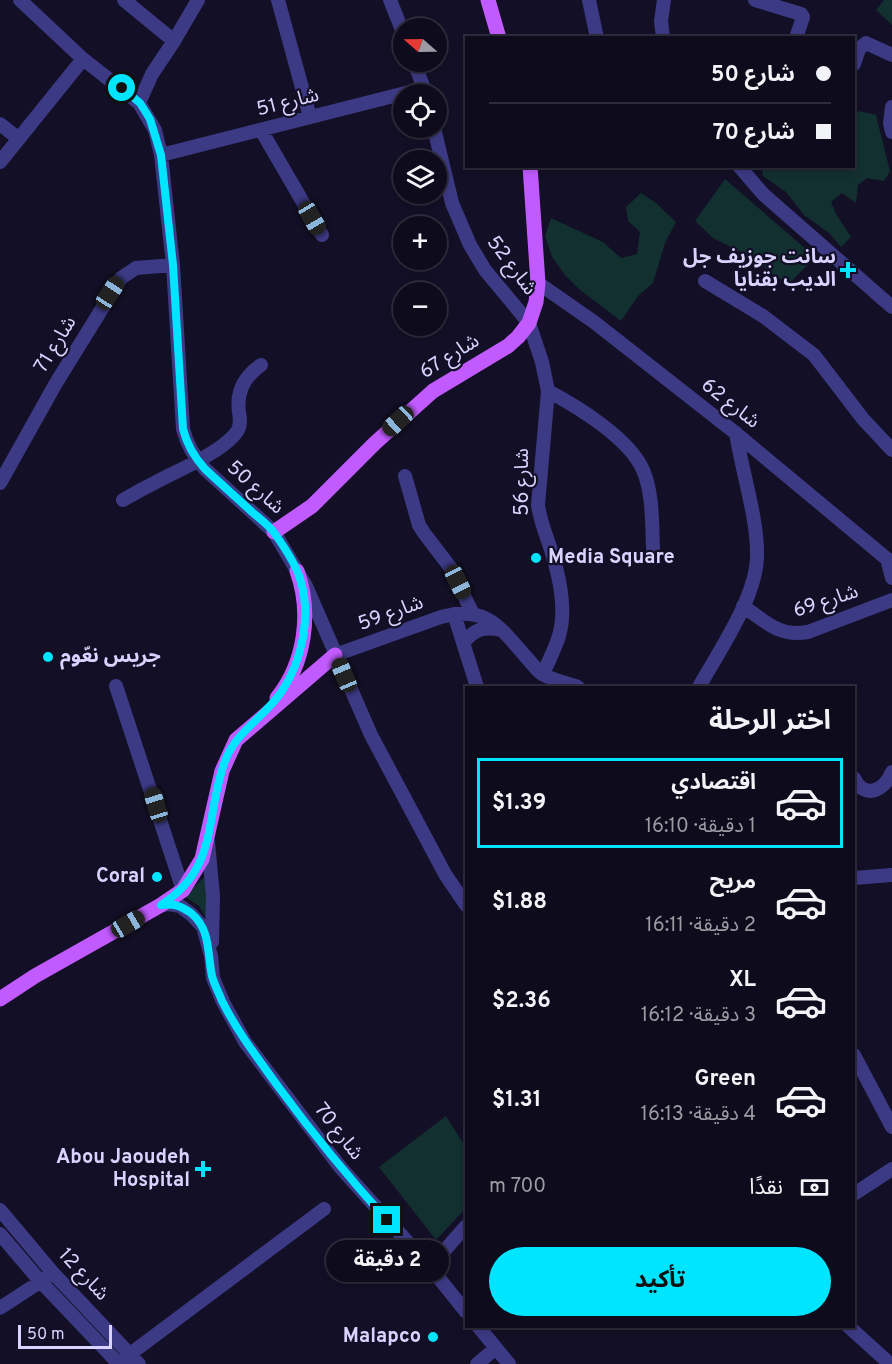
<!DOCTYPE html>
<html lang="ar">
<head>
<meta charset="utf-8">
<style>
  body { margin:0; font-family:Overpass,"Noto Sans Arabic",sans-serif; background:#171425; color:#f1f3f6; direction:rtl; height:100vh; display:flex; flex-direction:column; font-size:22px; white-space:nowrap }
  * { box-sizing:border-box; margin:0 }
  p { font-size:20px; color:#9b9ba3 }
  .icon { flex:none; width:33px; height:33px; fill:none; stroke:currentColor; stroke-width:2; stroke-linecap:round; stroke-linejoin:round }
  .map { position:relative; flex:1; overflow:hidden; direction:ltr }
  .sheet { position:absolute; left:465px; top:686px; width:390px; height:642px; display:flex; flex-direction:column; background:#0e0b1c; border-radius:0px; box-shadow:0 3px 9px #0003,0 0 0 2px #2e2b3b; direction:rtl }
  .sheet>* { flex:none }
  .hud { position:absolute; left:465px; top:36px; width:390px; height:132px; border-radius:0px; box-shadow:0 3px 9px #0003,0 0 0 2px #2e2b3b; direction:rtl; display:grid; align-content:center; height:132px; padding:0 24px; background:#0e0b1c }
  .needle { width:39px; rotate:290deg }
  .buttons { position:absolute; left:393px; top:18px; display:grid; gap:12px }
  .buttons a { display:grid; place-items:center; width:54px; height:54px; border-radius:50%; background:#0e0b1c; box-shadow:0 3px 9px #0003,0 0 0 2px #2e2b3b; font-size:30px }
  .scale { position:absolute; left:18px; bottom:15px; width:94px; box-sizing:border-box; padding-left:6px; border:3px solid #d9d4ff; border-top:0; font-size:16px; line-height:21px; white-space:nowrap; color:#d9d4ff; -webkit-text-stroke:4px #130f26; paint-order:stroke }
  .end { position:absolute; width:27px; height:27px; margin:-14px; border:8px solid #00e5ff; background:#111; box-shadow:0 0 0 3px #111 }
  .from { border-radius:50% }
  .bubble { position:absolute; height:42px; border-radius:21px; background:#0e0b1c; box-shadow:0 3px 9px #0003,0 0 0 2px #2e2b3b; font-size:20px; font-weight:700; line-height:42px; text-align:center; direction:rtl }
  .car { position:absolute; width:18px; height:36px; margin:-18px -9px; border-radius:8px; box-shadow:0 0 4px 2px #0007; background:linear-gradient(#222 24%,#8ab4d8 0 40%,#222 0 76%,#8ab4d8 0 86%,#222 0) }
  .hud b { display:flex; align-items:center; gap:21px; height:57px; font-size:22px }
  .hud b+b { border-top:2px solid #2e2b3b }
  .hud i { width:15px; height:15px; background:#f1f3f6 }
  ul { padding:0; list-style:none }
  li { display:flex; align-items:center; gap:18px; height:90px; margin:0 12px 9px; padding:0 12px; border:3px solid transparent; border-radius:0px }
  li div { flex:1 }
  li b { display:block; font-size:22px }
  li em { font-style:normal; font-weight:700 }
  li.on { border-color:#00e5ff }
  li>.icon { width:54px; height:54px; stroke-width:1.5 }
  h2 { padding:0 24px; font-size:27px; line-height:72px }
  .pay { display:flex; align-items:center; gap:15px; height:66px; padding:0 24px; font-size:22px }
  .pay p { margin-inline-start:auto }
  .action { display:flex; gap:12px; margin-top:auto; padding:12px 24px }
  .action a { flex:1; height:69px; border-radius:36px; background:#00e5ff; color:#111; font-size:24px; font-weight:700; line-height:69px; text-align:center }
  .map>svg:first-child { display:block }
</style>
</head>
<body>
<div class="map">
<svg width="892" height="1364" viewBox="0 0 892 1364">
  <rect width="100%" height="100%" fill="#130f26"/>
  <path fill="#12302f" d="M884,0H892V25L876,10Z
    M859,111L876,115L890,171L884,181L867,178L858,185L856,203L842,193L831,202L836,214L851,237L841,247L829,233L804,215L786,192L763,176L762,167L854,166V115Z
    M725,179L815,257L790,283L774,276L758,261L713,238L695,221Z
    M641,193L656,203L676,222L665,243L653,283L638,296L621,321L580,290L565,275L552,257L545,236L551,218L603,242L621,258L637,254L640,232L628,221L626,207Z
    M208,874L206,918L199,906L184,896Z
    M446,1116L466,1148V1208L436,1240L379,1167Z"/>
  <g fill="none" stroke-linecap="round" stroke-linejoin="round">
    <path stroke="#3d3a85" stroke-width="14" d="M20,0L83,59L139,103L155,130L161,155L173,265L183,429C187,445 194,457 205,469L274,532L306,586L371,735L445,874L466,905
      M124,0L174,41
      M278,0L310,117
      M390,0L404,35
      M589,0L597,38
      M755,0L801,14L803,17L796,38
      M663,38L661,21L664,0
      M414,62L426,94
      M854,64L859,49L866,43L892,55
      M139,103L152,74L174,41L198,0
      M892,107L890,123L892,132
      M0,124L19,139
      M434,128L452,203L470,245L485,270L529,323L542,362L548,391L538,505C540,521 546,534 551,550C559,575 567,609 559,636C555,649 548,662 543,674
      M261,130L322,235
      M161,155L425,88
      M0,162L83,59
      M739,166L763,194L892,307
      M705,281L763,316L814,355L863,419L892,450
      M538,283L594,322L733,431L887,559L892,561
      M548,391C578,407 629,438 643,470C653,493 652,524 653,548
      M405,476L419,525L424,533L450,567L473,614
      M0,483L56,383L121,278L136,268L173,265
      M123,500C135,493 148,486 160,480C181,469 226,450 238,430C241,424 240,419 239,412C236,391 245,376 261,365
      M887,559L892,578
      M743,606C766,622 779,637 808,632L892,600
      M454,614L477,687
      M464,642C475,629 484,626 501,630
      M335,655L441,617C486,605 499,626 526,657C531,662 536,670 542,674C552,680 567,683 578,687
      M116,686L183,890
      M699,687C719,651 756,598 757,557C758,519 742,472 736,433
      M854,778C864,800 884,791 892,772
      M208,842L213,896L212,942
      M854,878L892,875
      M161,905L169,904L180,906L191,914L203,927L211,956L213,978L223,1002L245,1042L340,1167L430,1267L466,1312
      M854,1055L892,1127
      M854,1194L892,1169
      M0,1210L53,1273L139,1364
      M0,1234L40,1281L119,1364
      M430,1267L466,1226
      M0,1308L46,1278
      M478,1326L509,1364
      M848,1326L890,1364
      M118,1363L324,1209
      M477,1364L496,1348"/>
    <path stroke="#c25bff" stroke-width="15" d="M488,0L499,38
      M274,532L312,506L375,443L433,391L508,346L518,337L529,323L536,302L538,283L530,166
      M277,698C305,663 312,613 297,571
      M0,999L35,976L161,905L183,890L202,859L222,771L236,740L335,655"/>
  </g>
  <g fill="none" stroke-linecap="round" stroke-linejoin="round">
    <path stroke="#00e5ff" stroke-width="8" d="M122,88L140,103L150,119L161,155L173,265L183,429C187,445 194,457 205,469C221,484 237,498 252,512C260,519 270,526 275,534C285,548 297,566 301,582C311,617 302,661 282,691C265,717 236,731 225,761C204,817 220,867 161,905C173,903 181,906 191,913C211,930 207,952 212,976C214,984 219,993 222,1001C238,1033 259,1060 280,1089C313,1134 349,1178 387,1220"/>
  </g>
  <g fill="#00e5ff" stroke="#130f26" stroke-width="2">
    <path d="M845 261h6v6h6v6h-6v6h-6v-6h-6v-6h6z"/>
    <circle cx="536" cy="558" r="6"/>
    <circle cx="48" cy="657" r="6"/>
    <circle cx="157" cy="877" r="6"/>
    <path d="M200 1160h6v6h6v6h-6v6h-6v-6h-6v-6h6z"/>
    <circle cx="433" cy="1337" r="6"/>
  </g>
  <g text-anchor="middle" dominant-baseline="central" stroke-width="4.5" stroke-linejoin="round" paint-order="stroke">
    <g font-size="20" fill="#d9d4ff" stroke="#130f26">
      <text transform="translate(288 103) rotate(-14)">شارع 51</text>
      <text transform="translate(511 266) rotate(53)">شارع 52</text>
      <text transform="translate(56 345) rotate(-59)">شارع 71</text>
      <text transform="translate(450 357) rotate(-32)">شارع 67</text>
      <text transform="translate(730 404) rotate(38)">شارع 62</text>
      <text transform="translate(523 482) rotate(-90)">شارع 56</text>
      <text transform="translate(255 488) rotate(42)">شارع 50</text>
      <text transform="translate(826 602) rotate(-18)">شارع 69</text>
      <text transform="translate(391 614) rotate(-20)">شارع 59</text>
      <text transform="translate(338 1132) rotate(52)">شارع 70</text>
      <text transform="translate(83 1275) rotate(47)">شارع 12</text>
    </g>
    <g font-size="20" font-weight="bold" fill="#d9d4ff" stroke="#130f26" text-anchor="end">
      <text x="836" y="258">سانت جوزيف جل<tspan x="836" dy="23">الديب بقنايا</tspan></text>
      <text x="548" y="558" text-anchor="start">Media Square</text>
      <text x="60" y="657" text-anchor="start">جريس نعّوم</text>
      <text x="145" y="877">Coral</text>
      <text x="190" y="1158">Abou Jaoudeh<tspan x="190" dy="23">Hospital</tspan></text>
      <text x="421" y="1337">Malapco</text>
    </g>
  </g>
</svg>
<div class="buttons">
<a><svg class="needle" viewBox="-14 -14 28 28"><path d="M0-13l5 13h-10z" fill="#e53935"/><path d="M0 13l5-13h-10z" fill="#9b9ba3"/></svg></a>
<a><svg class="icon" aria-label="locate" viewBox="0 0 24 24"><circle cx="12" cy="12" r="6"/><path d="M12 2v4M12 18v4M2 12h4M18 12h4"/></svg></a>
<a><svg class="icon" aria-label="layers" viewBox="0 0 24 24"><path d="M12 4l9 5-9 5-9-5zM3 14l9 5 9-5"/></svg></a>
<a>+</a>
<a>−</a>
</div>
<div class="scale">50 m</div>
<i class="end from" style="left:122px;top:88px"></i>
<i class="end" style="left:387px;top:1220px"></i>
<div class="bubble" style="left:326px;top:1240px;width:123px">2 دقيقة</div>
<i class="car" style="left:312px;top:218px;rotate:150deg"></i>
<i class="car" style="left:110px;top:293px;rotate:33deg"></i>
<i class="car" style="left:398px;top:421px;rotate:227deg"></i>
<i class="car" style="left:458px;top:582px;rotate:154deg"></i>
<i class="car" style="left:344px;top:675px;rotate:337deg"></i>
<i class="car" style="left:156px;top:805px;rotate:343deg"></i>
<i class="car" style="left:128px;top:924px;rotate:60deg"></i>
<div class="hud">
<b><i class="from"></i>شارع 50</b>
<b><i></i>شارع 70</b>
</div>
<section class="sheet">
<h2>اختر الرحلة</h2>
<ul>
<li class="on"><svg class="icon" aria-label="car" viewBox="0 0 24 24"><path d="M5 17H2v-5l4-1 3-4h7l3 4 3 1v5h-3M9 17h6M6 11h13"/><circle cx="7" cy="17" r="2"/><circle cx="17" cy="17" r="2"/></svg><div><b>اقتصادي</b><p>1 دقيقة · 16:10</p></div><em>$1.39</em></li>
<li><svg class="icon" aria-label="car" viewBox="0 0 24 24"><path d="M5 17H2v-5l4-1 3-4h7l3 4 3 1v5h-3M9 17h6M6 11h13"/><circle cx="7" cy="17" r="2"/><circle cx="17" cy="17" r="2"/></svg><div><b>مريح</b><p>2 دقيقة · 16:11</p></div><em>$1.88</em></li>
<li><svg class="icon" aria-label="car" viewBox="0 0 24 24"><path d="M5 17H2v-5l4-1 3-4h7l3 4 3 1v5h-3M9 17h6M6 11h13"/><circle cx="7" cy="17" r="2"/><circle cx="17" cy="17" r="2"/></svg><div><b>XL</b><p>3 دقيقة · 16:12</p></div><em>$2.36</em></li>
<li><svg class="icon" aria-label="car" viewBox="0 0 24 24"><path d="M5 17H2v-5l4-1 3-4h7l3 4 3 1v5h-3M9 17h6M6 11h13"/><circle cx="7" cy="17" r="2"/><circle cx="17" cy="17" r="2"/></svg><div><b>Green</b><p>4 دقيقة · 16:13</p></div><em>$1.31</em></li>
</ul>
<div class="pay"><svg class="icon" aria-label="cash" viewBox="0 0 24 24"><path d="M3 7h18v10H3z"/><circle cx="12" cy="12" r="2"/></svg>نقدًا<p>700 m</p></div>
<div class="action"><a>تأكيد</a></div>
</section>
</div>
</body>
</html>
